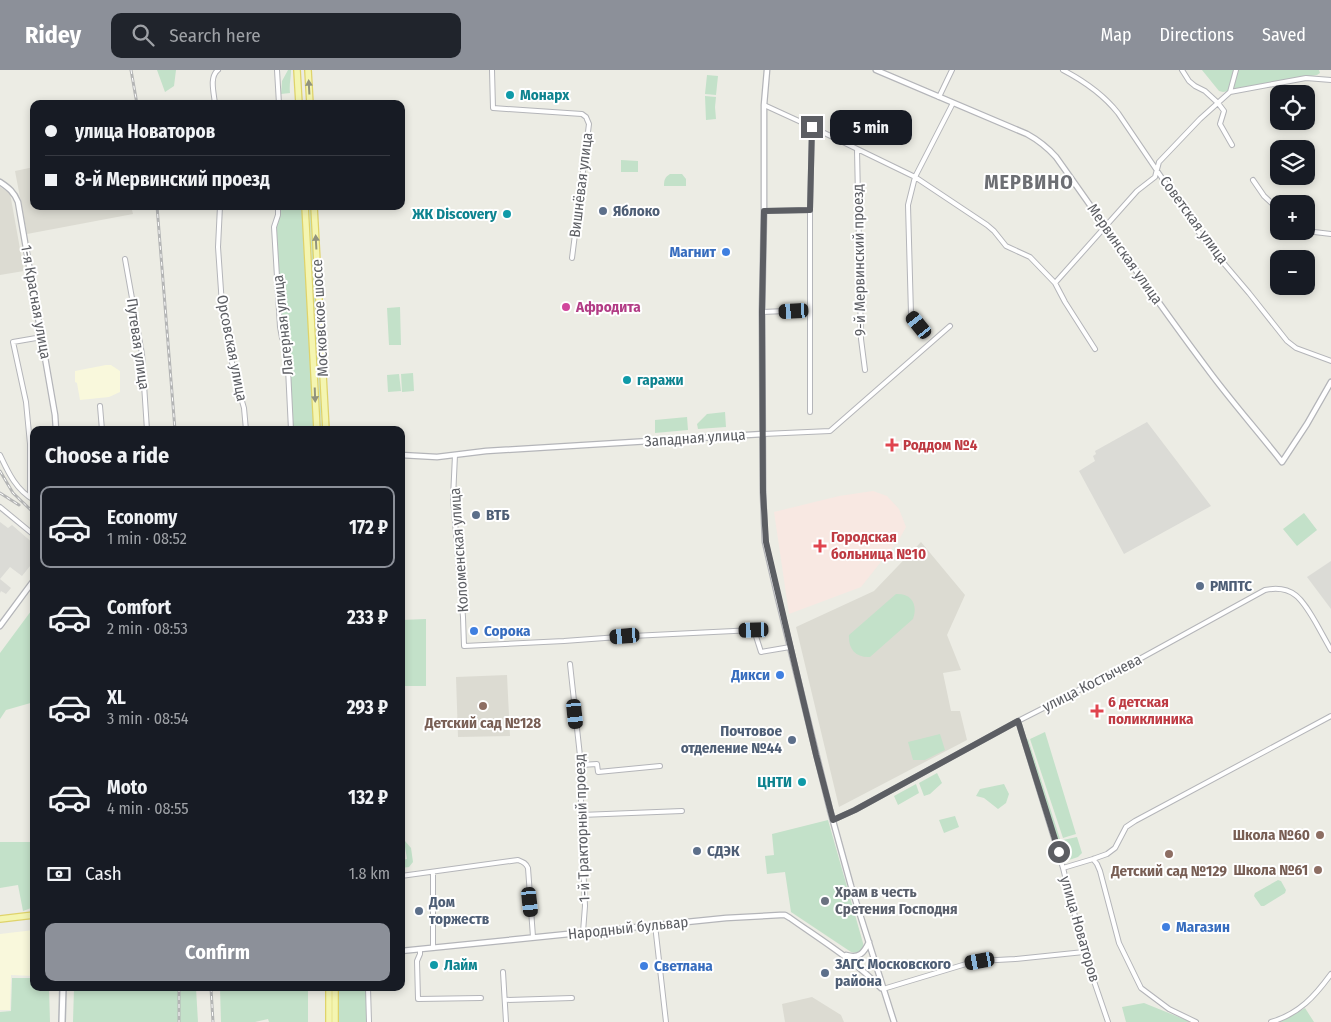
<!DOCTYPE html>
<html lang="en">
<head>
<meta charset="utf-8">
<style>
  body { margin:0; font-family:"Fira Sans Condensed",sans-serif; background:#20242c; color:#f1f3f6; height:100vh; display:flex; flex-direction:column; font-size:19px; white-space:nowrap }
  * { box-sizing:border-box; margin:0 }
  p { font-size:16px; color:#9ea1a6 }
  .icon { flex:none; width:28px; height:28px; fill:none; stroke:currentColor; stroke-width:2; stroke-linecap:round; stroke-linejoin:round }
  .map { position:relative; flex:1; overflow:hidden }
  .details { position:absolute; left:30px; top:356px; width:375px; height:565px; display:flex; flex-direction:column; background:#171b24; border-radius:10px; box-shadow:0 2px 8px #0003 }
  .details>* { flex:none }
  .guide { position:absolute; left:30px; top:30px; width:375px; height:110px; border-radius:10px; box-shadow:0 2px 8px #0003; display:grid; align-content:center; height:110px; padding:0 15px; background:#171b24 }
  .tools { position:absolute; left:1270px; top:15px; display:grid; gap:10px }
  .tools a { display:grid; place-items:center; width:45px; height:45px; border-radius:10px; background:#171b24; box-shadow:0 2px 8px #0003; font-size:25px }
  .end { position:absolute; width:22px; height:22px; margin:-11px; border:6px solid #5c5e63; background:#fff; box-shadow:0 0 0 2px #fff }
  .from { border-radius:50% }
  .bubble { position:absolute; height:35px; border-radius:10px; background:#171b24; box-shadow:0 2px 8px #0003; font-size:16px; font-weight:700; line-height:35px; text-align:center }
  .car { position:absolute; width:15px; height:30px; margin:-15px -8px; border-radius:6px; box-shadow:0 0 4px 1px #0007; background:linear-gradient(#222 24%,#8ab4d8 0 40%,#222 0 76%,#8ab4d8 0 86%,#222 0) }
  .guide b { display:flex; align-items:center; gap:18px; height:48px; font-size:19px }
  .guide b+b { border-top:1px solid #363941 }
  .guide i { width:12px; height:12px; background:#f1f3f6 }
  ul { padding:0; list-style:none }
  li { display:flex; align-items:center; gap:15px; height:82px; margin:0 10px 8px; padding:0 5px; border:2px solid transparent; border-radius:10px }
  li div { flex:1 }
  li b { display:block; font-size:19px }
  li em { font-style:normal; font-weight:700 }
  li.active { border-color:#8c9099 }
  li>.icon { width:45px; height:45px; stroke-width:1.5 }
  h2 { padding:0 15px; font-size:22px; line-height:60px }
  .pay { display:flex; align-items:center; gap:12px; height:55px; padding:0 15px; font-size:19px }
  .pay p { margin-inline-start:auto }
  .primary-button { display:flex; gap:10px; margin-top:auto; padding:10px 15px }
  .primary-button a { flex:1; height:58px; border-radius:10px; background:#8c9099; color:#fff; font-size:20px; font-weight:700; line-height:58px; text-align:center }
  header { display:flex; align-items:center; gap:30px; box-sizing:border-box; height:70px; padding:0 25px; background:#8c9099; color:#fff }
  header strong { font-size:24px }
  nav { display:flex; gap:28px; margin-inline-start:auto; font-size:18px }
  .search { width:350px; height:45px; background:#20242c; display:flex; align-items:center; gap:12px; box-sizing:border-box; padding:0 18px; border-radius:10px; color:#9ea1a6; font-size:19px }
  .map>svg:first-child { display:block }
</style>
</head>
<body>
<header>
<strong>Ridey</strong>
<div class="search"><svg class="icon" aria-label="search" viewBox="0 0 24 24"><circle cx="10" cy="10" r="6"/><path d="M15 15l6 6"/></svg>Search here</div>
<nav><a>Map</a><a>Directions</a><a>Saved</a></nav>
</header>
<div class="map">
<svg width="1331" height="952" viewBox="0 0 1331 952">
  <rect width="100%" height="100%" fill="#ecece4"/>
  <path fill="#f9f8dc" d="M106,295H111L120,301V322L109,327L80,330L77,313L75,312V301Z
    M34,860V906L11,905L10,940H0V864Z"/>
  <path fill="#dbdbd6" d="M1147,352L1211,436L1124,484L1079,401L1095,391L1093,386L1096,384L1095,381Z
    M0,452L8,458L12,455L34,474V491L22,506L10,497L0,509L11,518L6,524L1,521L0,523Z
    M1331,491V539L1307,507Z"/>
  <path fill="#dcdbd2" d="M34,97V136H131L133,144L27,164L15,101Z
    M0,117L10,123L24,201L0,205Z
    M921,472L965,525L947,565L961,600L943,603L951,641H960L967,670L839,737L796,557L874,521Z
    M507,605L510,666L458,667L456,607Z
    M812,927L841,945L844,952H785L782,934Z"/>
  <path fill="#f8e8e2" d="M873,421L887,426L899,439L906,457L900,468L861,517L789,544L774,442L839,426Z"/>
  <path fill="#c3e1c9" d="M157,0H176L174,16L165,22Z
    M288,0H291C291,8 289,15 290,23L281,24L282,11Z
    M1202,0H1319L1320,3L1317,5L1223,22L1219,21Z
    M707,5L718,6L716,25L705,24Z
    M705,26L716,27L715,37L716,49L706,50Z
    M621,90L638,91V102H621Z
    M670,104H682L686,109V116H664C664,110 665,107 670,104Z
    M278,136H302L316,360H291L287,278L282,268L274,157Z
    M309,136H311L322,360H321Z
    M400,237L401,275H389L387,238Z
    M413,303L414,321L402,322L401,304Z
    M399,304L401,321L388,322L387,305Z
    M725,342L726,357L698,359L697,354L707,344Z
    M687,347L688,360L655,363V350Z
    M1304,443L1317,460L1297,476L1283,459Z
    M896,524C912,523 918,535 913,549L870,587C856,588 848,579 849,565Z
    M34,537V632L6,640L0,649V583Z
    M426,549V616H401V550Z
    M1045,662L1076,764L1063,768L1030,669Z
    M940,664L945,680L925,690H913L908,672Z
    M1028,669L1060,769L1056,770L1025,670Z
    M937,703L942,713L930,724L924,726L919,713Z
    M916,714L919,723L898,735L894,726Z
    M1004,714L1009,724L1006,733L998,739L984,728L976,726L980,719Z
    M955,746L959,757L944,763L939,750Z
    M828,750L863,873L864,878C860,883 857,883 851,882L791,842L785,802L767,804L765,786L774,785L772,764Z
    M1077,767L1082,783L1078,787L1069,790L1063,770Z
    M401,771H405L411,778L413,792L409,797L401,798V790L407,789L405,777L401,778Z
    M0,772H34V837L23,841L18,815L0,818Z
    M1278,810L1281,811L1286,820L1285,823L1264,836H1261L1254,826L1255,823Z
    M12,908H34V918H49L50,952H0V942L11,941Z
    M74,918H196L198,952H73Z
    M220,918H308V952H269L268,949L255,952H221Z
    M339,918H368V952H339Z
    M1144,933L1191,952H1126L1122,937Z
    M1305,938L1314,952H1279L1282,951Z"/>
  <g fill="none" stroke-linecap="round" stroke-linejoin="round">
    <g stroke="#b4b5b9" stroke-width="6">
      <path id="minor" d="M277,0L279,34
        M492,0L493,38L582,44L586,47L589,54L572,188
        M1063,0C1084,11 1103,24 1118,43L1204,170L1249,223L1287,271L1296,278L1331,291
        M1182,0L1189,11L1195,16L1205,21L1218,33L1224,41L1220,54L1232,75
        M1230,22L1236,0
        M939,27L952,0
        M215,34C214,23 209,7 218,0
        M764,35L812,57L915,107L987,155L994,161L1006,176L1030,187L1055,213L1065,232L1095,279
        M857,80L861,269L865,300
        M1253,110L1264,126L1279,140
        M220,136L218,177L222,235L234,304L244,338L246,360
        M278,136V145L274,157L280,257L282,268L287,278L291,360
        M764,141L810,140
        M1306,161L1331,164
        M125,189L142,284L147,360
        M1055,213L1137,121L1155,107L1159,92L1200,49L1230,22L1306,8L1331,10
        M762,242L810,240
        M919,255L911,244L908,135L915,107L953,33
        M100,336L102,360
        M810,342V140L812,57
        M763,364L830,361L950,256
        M0,385C8,402 16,420 34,430
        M455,385L453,428L463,547L464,576L564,571L632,566L754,560L761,582L790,577
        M30,427V374L26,332L13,272L42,267
        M0,437L34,465
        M570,594L581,695V745L585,836L583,862
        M1018,651L1063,798L1084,882L1108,952
        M581,695L597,694L598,702L660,696
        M581,745L682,741
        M833,750L855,740L1018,651L1134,592L1265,520C1294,514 1303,531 1316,553C1321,562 1326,571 1331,580
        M1093,789L1097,794L1100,801L1119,873L1141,918L1169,939L1196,952
        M1063,798L1093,789L1107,784L1115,778L1126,757L1135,751L1331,646
        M433,803V878
        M401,806L518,790C523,792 526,793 528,798L533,867
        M655,855L666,952
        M420,879V884L417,891L418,929L481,928
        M503,902L506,952
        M368,918L369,952
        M883,919L966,894L979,891L1015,889L1084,882
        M505,930L572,928
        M1271,952C1299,944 1315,926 1331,904"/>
    </g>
    <g stroke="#b4b5b9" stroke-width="7">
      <path id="tertiary" d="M767,0L764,35V141L762,242L763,422L765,472L778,528L830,740L851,816L894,952
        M876,0L1027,64C1038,70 1047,77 1056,87C1106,157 1154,228 1206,297C1230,330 1257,360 1282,392L1307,354L1331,312
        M0,112C9,118 14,122 18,132L55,345L56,360
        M401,385L437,387L486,381L763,364
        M0,556L34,510
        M401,881L726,848L780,845H785L790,848C821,870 854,890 881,918
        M846,885C859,889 864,883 869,872"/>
    </g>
    <g stroke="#b3b5ba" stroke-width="8">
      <path id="secondary" d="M62,952L63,918"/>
    </g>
    <g stroke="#dfd36a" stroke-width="8">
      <path id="primary" d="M297,0L299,34
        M308,0L310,34
        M305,136L317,360
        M314,136L326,360
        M0,849L34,845
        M329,918V952
        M335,952V918"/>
    </g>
    <use href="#minor" stroke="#fff" stroke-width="4"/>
    <use href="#tertiary" stroke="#fff" stroke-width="4.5"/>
    <use href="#secondary" stroke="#fff" stroke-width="5"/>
    <use href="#primary" stroke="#f4f5b1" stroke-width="5.5"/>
    <g stroke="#b4b5b5" stroke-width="3">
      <path id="rail" d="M131,0L137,34
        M157,136L175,360
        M0,401L13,423L34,443
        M0,423L19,435
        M179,918V952
        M211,918L213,952"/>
    </g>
    <use href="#rail" stroke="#fff" stroke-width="1" stroke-dasharray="4" stroke-linecap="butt"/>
  </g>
  <defs><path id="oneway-solid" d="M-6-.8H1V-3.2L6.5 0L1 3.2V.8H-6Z" transform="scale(1.25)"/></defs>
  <g fill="#91937e">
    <use href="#oneway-solid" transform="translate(309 17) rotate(-93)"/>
    <use href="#oneway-solid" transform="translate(316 172) rotate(-93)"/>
    <use href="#oneway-solid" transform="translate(315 325) rotate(88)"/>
  </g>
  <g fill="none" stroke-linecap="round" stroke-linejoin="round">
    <path stroke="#5c5e63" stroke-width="6" d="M812,57L810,140L764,141L762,242L763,422L766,472L816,685L833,750L855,740L1018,651L1059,782"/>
  </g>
  <g fill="#0f9aa8" stroke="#fff" stroke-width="2">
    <circle cx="510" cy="25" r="5"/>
    <circle cx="507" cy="144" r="5"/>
    <circle cx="627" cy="310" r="5"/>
    <circle cx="802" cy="712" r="5"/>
    <circle cx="434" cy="895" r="5"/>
  </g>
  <g fill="#5c6f8a" stroke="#fff" stroke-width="2">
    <circle cx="603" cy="141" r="5"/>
    <circle cx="476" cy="445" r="5"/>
    <circle cx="1200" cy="516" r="5"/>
    <circle cx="792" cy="670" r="5"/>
    <circle cx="697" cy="781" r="5"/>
    <circle cx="419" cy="841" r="5"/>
    <circle cx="825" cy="903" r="5"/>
  </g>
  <g fill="#3f7fe0" stroke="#fff" stroke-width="2">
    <circle cx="726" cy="182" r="5"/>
    <circle cx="474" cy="561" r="5"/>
    <circle cx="780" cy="605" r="5"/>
    <circle cx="1166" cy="857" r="5"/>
    <circle cx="644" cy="896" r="5"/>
  </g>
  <circle fill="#d1479c" stroke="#fff" stroke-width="2" cx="566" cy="237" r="5"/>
  <g fill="#e0444e" stroke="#fff" stroke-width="2">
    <path d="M889.5 367.5h5v5h5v5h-5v5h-5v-5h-5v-5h5z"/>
    <path d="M817.5 468.5h5v5h5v5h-5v5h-5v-5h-5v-5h5z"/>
    <path d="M1094.5 633.5h5v5h5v5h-5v5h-5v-5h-5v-5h5z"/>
  </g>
  <g fill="#8d6e63" stroke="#fff" stroke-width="2">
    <circle cx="483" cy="636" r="5"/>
    <circle cx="1320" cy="765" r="5"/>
    <circle cx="1169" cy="784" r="5"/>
    <circle cx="1318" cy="800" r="5"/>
  </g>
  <circle fill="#6b7280" stroke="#fff" stroke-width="2" cx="825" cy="831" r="5"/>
  <g text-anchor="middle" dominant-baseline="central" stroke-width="4" stroke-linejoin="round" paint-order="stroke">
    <g font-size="15" font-weight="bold" fill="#0d838f" stroke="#fff" text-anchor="start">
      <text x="520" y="25">Монарх</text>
      <text x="497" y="144" text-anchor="end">ЖК Discovery</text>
      <text x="637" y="310">гаражи</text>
      <text x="792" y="712" text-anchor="end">ЦНТИ</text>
      <text x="444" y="895">Лайм</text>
    </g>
    <g font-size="15" fill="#5c5e63" stroke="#fff">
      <text transform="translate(581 115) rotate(-83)">Вишнёвая улица</text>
      <text transform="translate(1194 150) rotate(54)">Советская улица</text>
      <text transform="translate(1125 184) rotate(55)">Мервинская улица</text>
      <text transform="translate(859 190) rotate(-91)">9-й Мервинский проезд</text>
      <text transform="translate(36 232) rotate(80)">1-я Красная улица</text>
      <text transform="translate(320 248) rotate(-93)">Московское шоссе</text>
      <text transform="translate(283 255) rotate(-96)">Лагерная улица</text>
      <text transform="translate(138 274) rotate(82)">Путевая улица</text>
      <text transform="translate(232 278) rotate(79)">Орсовская улица</text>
      <text transform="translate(695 368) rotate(-4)">Западная улица</text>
      <text transform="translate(459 480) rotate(-94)">Коломенская улица</text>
      <text transform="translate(1092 613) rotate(-27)">улица Костычева</text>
      <text transform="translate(582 758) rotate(-92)">1-й Тракторный проезд</text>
      <text transform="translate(628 858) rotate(-6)">Народный бульвар</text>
      <text transform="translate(1080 859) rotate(74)">улица Новаторов</text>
    </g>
    <g font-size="15" font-weight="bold" fill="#4e5e75" stroke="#fff" text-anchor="start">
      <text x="613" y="141">Яблоко</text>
      <text x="486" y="445">ВТБ</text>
      <text x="1210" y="516">РМПТС</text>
      <text x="782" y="661" text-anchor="end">Почтовое<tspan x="782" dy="17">отделение №44</tspan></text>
      <text x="707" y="781">СДЭК</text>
      <text x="429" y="832">Дом<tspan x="429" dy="17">торжеств</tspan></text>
      <text x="835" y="894">ЗАГС Московского<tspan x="835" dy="17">района</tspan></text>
    </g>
    <g font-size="15" font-weight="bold" fill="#366cbe" stroke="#fff" text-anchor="start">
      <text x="716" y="182" text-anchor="end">Магнит</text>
      <text x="484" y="561">Сорока</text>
      <text x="770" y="605" text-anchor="end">Дикси</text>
      <text x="1176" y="857">Магазин</text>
      <text x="654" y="896">Светлана</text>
    </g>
    <g font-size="15" font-weight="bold" fill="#b23c85" stroke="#fff" text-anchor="start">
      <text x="576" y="237">Афродита</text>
    </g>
    <g font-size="15" font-weight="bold" fill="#be3a42" stroke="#fff" text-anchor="start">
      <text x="903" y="375">Роддом №4</text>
      <text x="831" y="467">Городская<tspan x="831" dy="17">больница №10</tspan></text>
      <text x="1108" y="632">6 детская<tspan x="1108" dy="17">поликлиника</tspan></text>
    </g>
    <g font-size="15" font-weight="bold" fill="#785e54" stroke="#fff">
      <text x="483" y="653">Детский сад №128</text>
      <text x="1310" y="765" text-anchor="end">Школа №60</text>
      <text x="1308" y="800" text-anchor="end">Школа №61</text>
      <text x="1169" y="801">Детский сад №129</text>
    </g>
    <g font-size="15" font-weight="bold" fill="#5b616d" stroke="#fff" text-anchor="start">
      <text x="835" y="822">Храм в честь<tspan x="835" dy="17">Сретения Господня</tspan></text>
    </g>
    <g font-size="20" font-weight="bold" letter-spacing="1" fill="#6d6f74" stroke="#fff">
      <text x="1029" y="112">МЕРВИНО</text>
    </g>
  </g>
</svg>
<div class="tools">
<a><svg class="icon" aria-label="locate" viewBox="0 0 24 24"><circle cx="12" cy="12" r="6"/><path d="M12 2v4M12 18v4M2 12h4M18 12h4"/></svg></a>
<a><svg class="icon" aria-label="layers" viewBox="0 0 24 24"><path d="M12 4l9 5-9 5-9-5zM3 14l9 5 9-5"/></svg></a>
<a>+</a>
<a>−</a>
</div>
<i class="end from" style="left:1059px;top:782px"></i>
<i class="end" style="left:812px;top:57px"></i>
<div class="bubble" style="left:830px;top:40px;width:82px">5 min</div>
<i class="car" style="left:794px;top:241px;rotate:267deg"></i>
<i class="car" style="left:919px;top:255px;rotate:321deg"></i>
<i class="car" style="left:754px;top:560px;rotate:268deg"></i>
<i class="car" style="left:625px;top:566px;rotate:265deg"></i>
<i class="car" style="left:575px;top:644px;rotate:174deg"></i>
<i class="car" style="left:530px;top:832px;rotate:174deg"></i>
<i class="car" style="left:980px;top:891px;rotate:260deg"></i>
<div class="guide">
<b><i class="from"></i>улица Новаторов</b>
<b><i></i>8-й Мервинский проезд</b>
</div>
<section class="details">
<h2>Choose a ride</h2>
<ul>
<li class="active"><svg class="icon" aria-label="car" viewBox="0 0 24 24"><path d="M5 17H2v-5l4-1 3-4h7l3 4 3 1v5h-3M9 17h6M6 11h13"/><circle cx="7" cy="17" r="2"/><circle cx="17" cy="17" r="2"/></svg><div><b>Economy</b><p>1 min · 08:52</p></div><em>172 ₽</em></li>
<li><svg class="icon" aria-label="car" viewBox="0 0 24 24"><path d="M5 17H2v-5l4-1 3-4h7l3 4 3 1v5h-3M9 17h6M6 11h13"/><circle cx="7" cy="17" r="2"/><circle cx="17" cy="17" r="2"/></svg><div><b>Comfort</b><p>2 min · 08:53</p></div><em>233 ₽</em></li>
<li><svg class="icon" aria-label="car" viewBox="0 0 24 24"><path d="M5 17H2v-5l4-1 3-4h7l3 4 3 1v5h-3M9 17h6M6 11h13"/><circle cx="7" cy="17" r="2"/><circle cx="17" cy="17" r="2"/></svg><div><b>XL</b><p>3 min · 08:54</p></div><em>293 ₽</em></li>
<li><svg class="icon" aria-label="car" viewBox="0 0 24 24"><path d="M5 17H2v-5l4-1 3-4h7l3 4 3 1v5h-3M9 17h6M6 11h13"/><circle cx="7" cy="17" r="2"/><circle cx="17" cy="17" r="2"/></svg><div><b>Moto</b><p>4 min · 08:55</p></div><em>132 ₽</em></li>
</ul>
<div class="pay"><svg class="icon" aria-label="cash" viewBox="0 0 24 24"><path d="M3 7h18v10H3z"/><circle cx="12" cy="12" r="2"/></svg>Cash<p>1.8 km</p></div>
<div class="primary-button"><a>Confirm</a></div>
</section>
</div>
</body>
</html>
